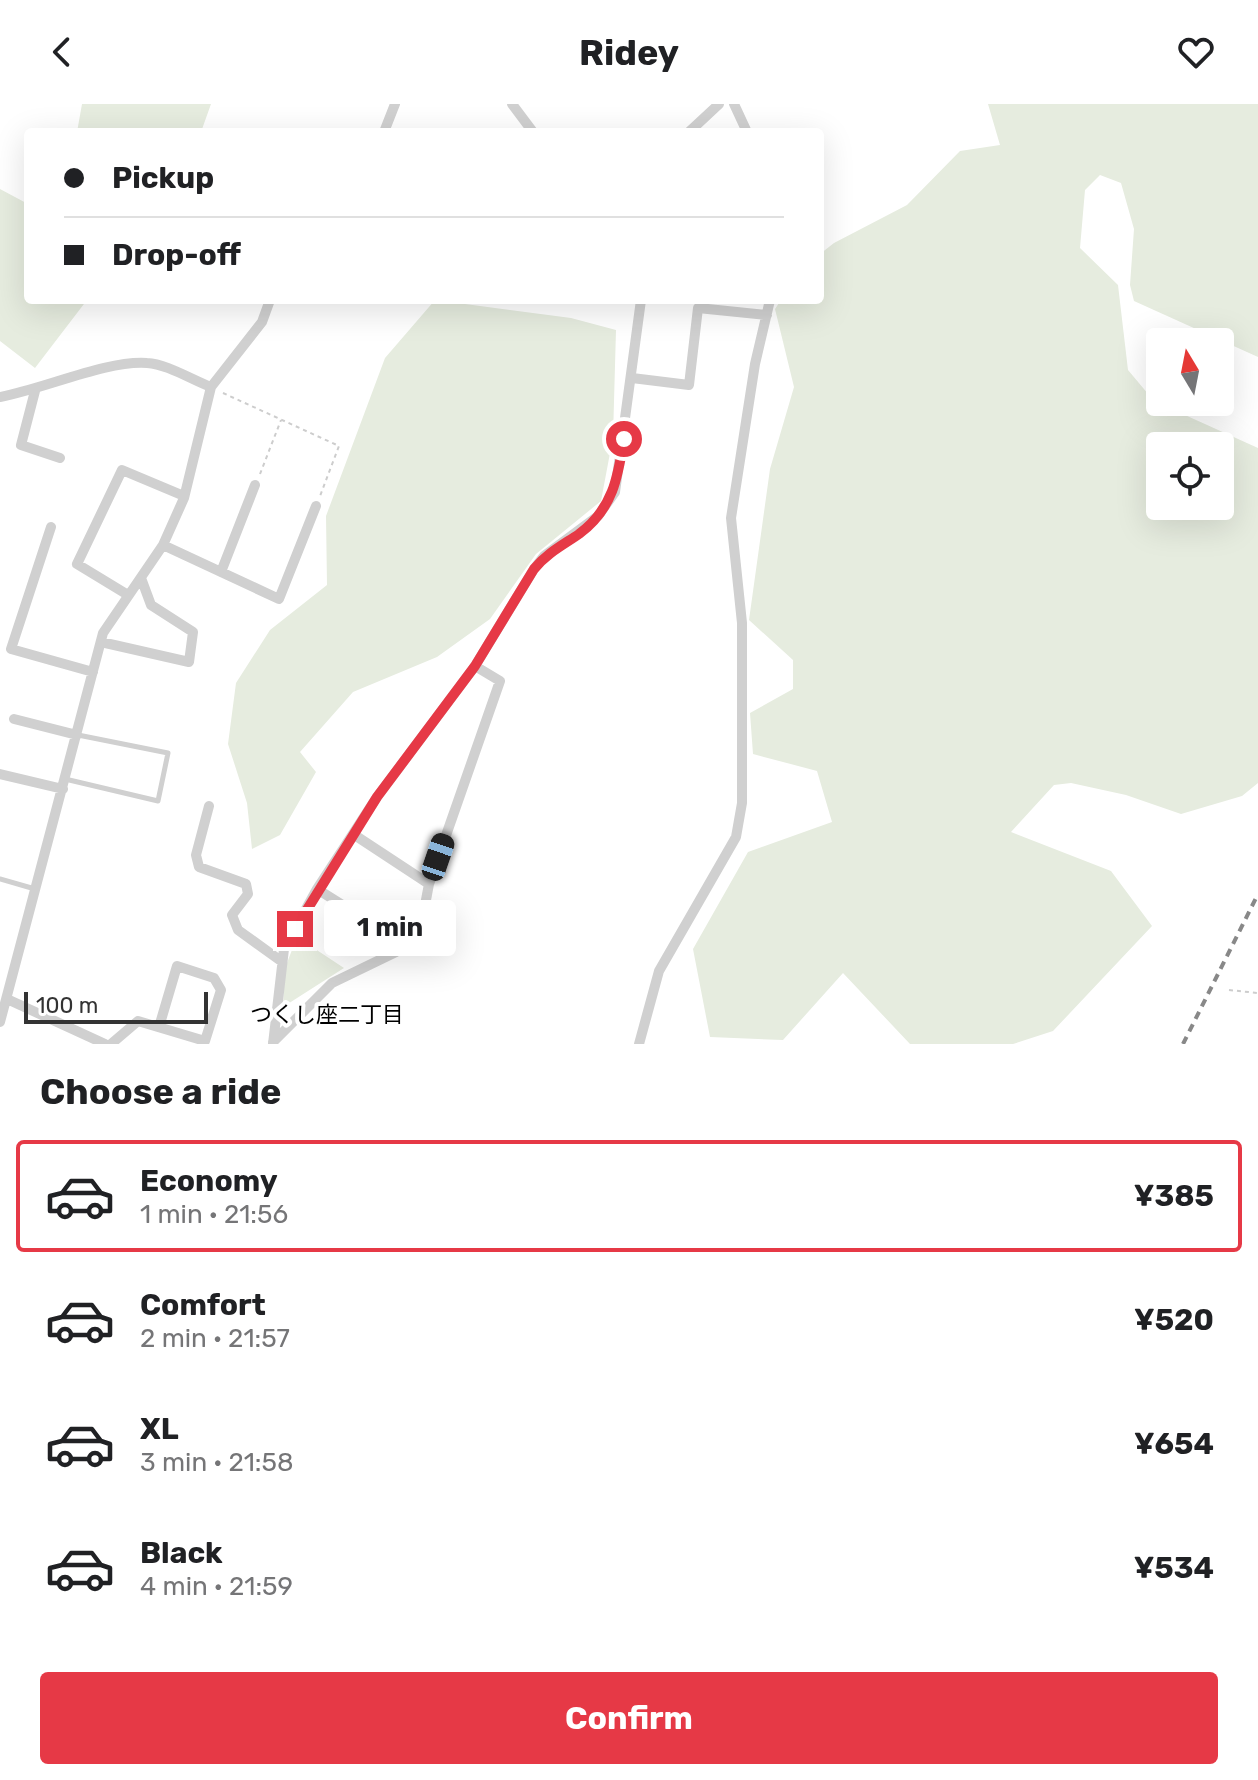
<!DOCTYPE html>
<html lang="en">
<head>
<meta charset="utf-8">
<style>
  body { margin:0; font-family:Rubik,"Noto Sans JP",sans-serif; background:#f6f6f6; color:#202124; height:100vh; display:flex; flex-direction:column; font-size:30px; white-space:nowrap }
  * { box-sizing:border-box; margin:0 }
  p { font-size:26px; color:#757577 }
  .icon { flex:none; width:44px; height:44px; fill:none; stroke:currentColor; stroke-width:2; stroke-linecap:round; stroke-linejoin:round }
  .map { position:relative; height:940px; overflow:hidden }
  .details { display:flex; flex-direction:column; background:#fff; flex:1 }
  .details>* { flex:none }
  .top-card { position:absolute; left:24px; top:24px; width:800px; height:176px; border-radius:8px; box-shadow:0 8px 32px #0002; display:grid; align-content:center; height:176px; padding:0 40px; background:#fff }
  .needle { width:52px; rotate:350deg }
  .controls { position:absolute; left:1146px; top:224px; display:grid; gap:16px }
  .controls a { display:grid; place-items:center; width:88px; height:88px; border-radius:8px; background:#fff; box-shadow:0 8px 32px #0002; font-size:40px }
  .scale { position:absolute; left:24px; bottom:20px; width:184px; box-sizing:border-box; padding-left:8px; border:4px solid #333; border-top:0; font-size:22px; line-height:28px; white-space:nowrap; color:#333; -webkit-text-stroke:6px #fff; paint-order:stroke }
  .end { position:absolute; width:36px; height:36px; margin:-18px; border:10px solid #e63946; background:#fff; box-shadow:0 0 0 4px #fff }
  .from { border-radius:50% }
  .bubble { position:absolute; height:56px; border-radius:8px; background:#fff; box-shadow:0 8px 32px #0002; font-size:26px; font-weight:700; line-height:56px; text-align:center }
  .car { position:absolute; width:24px; height:48px; margin:-24px -12px; border-radius:10px; box-shadow:0 0 6px 2px #0007; background:linear-gradient(#222 24%,#8ab4d8 0 40%,#222 0 76%,#8ab4d8 0 86%,#222 0) }
  .top-card b { display:flex; align-items:center; gap:28px; height:76px; font-size:30px }
  .top-card b+b { border-top:2px solid #e0e0e0 }
  .top-card i { width:20px; height:20px; background:#202124 }
  ul { padding:0; list-style:none }
  li { display:flex; align-items:center; gap:24px; height:112px; margin:0 16px 12px; padding:0 24px; border:4px solid transparent; border-radius:8px }
  li div { flex:1 }
  li b { display:block; font-size:30px }
  li em { font-style:normal; font-weight:700 }
  li.selected { border-color:#e63946 }
  li>.icon { width:72px; height:72px; stroke-width:1.5 }
  h2 { padding:0 40px; font-size:36px; line-height:96px }
  .cta { display:flex; gap:16px; margin-top:auto; padding:16px 40px }
  .cta a { flex:1; height:92px; border-radius:8px; background:#e63946; color:#fff; font-size:32px; font-weight:700; line-height:92px; text-align:center }
  header { display:flex; justify-content:space-between; align-items:center; height:104px; padding:0 40px; background:#fff; font-size:36px; font-weight:700 }
  .map>svg:first-child { display:block }
</style>
</head>
<body>
<header><svg class="icon" aria-label="back" viewBox="0 0 24 24"><path d="M15 5l-7 7 7 7"/></svg>Ridey<svg class="icon" aria-label="heart" viewBox="0 0 24 24"><path d="M12 20l-8-8c-3-5 5-10 8-4 3-6 11-1 8 4z"/></svg></header>
<div class="map">
<svg width="1258" height="940" viewBox="0 0 1258 940">
  <rect width="100%" height="100%" fill="#fff"/>
  <path fill="#e6ecdf" fill-rule="evenodd" d="M82,0H211L201,28H77Z
    M988,0H1258V253L1134,197L1130,181L1134,125L1121,79L1100,71L1085,86L1080,144L1118,181L1128,266L1154,297L1258,344V679L1242,692L1181,710L1126,691L1071,679L1054,681L1011,728L1111,767L1152,822L1053,927L1013,940H910L843,869L783,936L710,933L693,845L748,748L832,718L817,667L753,650L750,609L793,585V556L749,516L770,365L794,283L775,205L781,196H820V150L834,139L907,101L960,47L1000,41ZM1160,342H1220V402H1160Z
    M0,85L28,100V196H87L35,264L0,237Z
    M435,196L571,214L616,226L613,333L601,397L536,450L490,515L437,553L353,588L300,648L316,668L280,731L252,745L247,699L228,640L236,579L270,526L327,481L326,412L385,254Z
    M297,833L344,864L283,903L285,864Z"/>
  <g fill="none" stroke-linecap="round" stroke-linejoin="round">
    <path stroke="#cdcdcd" stroke-width="2" stroke-dasharray="4 4" stroke-linecap="butt" d="M223,289L339,342L320,392
      M260,370L281,316
      M1229,886L1258,889"/>
    <path stroke="#d0d0d0" stroke-width="5" d="M65,675L158,697L168,649L78,631
      M0,775L35,785"/>
    <path stroke="#d0d0d0" stroke-width="10" d="M512,0L533,28
      M734,0L747,28
      M384,28L395,0
      M689,28L719,0
      M632,274L689,281L698,204L767,211
      M35,287L21,341L60,354
      M0,293C44,285 107,256 147,259C167,260 192,276 211,283
      M51,423L11,545L93,568
      M163,441L279,495L316,402
      M221,468L255,381
      M128,491L77,460L122,366L184,392
      M101,538L189,558L193,528L151,501L141,474
      M14,615L77,631
      M0,670L63,685
      M209,702L196,751L199,763L246,780L248,790L232,811L238,826L281,857
      M353,730L429,780
      M317,785L406,841
      M7,895L105,940
      M0,918L103,529L163,441L184,394L211,283L262,218L270,196
      M273,938L332,879L396,848L406,841L422,817L429,780L500,577L475,562
      M111,940L138,917L205,937L221,886L214,874L177,862L159,923
      M273,940L284,845L317,785L377,693L475,562L534,465L544,452L598,412L615,388L641,196
      M639,940L659,867L736,733L742,699V519L731,414L755,260L770,196"/>
    <path stroke="#888" stroke-width="4" stroke-dasharray="8 6" stroke-linecap="butt" d="M1183,940L1258,790"/>
  </g>
  <g fill="none" stroke-linecap="round" stroke-linejoin="round">
    <path stroke="#e63946" stroke-width="10" d="M295,825L377,693L475,562L534,465C547,449 563,441 579,430C613,405 618,373 624,335"/>
  </g>
  <g text-anchor="middle" dominant-baseline="central" stroke-width="8" stroke-linejoin="round" paint-order="stroke">
    <g font-size="22" fill="#000" stroke="#fff">
      <text x="327" y="910">つくし座二丁目</text>
    </g>
  </g>
</svg>
<div class="controls">
<a><svg class="needle" viewBox="-14 -14 28 28"><path d="M0-13l5 13h-10z" fill="#e53935"/><path d="M0 13l5-13h-10z" fill="#757577"/></svg></a>
<a><svg class="icon" aria-label="locate" viewBox="0 0 24 24"><circle cx="12" cy="12" r="6"/><path d="M12 2v4M12 18v4M2 12h4M18 12h4"/></svg></a>
</div>
<div class="scale">100 m</div>
<i class="end from" style="left:624px;top:335px"></i>
<i class="end" style="left:295px;top:825px"></i>
<div class="bubble" style="left:324px;top:796px;width:132px">1 min</div>
<i class="car" style="left:438px;top:753px;rotate:19deg"></i>
<div class="top-card">
<b><i class="from"></i>Pickup</b>
<b><i></i>Drop-off</b>
</div>
</div>
<section class="details">
<h2>Choose a ride</h2>
<ul>
<li class="selected"><svg class="icon" aria-label="car" viewBox="0 0 24 24"><path d="M5 17H2v-5l4-1 3-4h7l3 4 3 1v5h-3M9 17h6M6 11h13"/><circle cx="7" cy="17" r="2"/><circle cx="17" cy="17" r="2"/></svg><div><b>Economy</b><p>1 min · 21:56</p></div><em>¥385</em></li>
<li><svg class="icon" aria-label="car" viewBox="0 0 24 24"><path d="M5 17H2v-5l4-1 3-4h7l3 4 3 1v5h-3M9 17h6M6 11h13"/><circle cx="7" cy="17" r="2"/><circle cx="17" cy="17" r="2"/></svg><div><b>Comfort</b><p>2 min · 21:57</p></div><em>¥520</em></li>
<li><svg class="icon" aria-label="car" viewBox="0 0 24 24"><path d="M5 17H2v-5l4-1 3-4h7l3 4 3 1v5h-3M9 17h6M6 11h13"/><circle cx="7" cy="17" r="2"/><circle cx="17" cy="17" r="2"/></svg><div><b>XL</b><p>3 min · 21:58</p></div><em>¥654</em></li>
<li><svg class="icon" aria-label="car" viewBox="0 0 24 24"><path d="M5 17H2v-5l4-1 3-4h7l3 4 3 1v5h-3M9 17h6M6 11h13"/><circle cx="7" cy="17" r="2"/><circle cx="17" cy="17" r="2"/></svg><div><b>Black</b><p>4 min · 21:59</p></div><em>¥534</em></li>
</ul>
<div class="cta"><a>Confirm</a></div>
</section>
</body>
</html>
